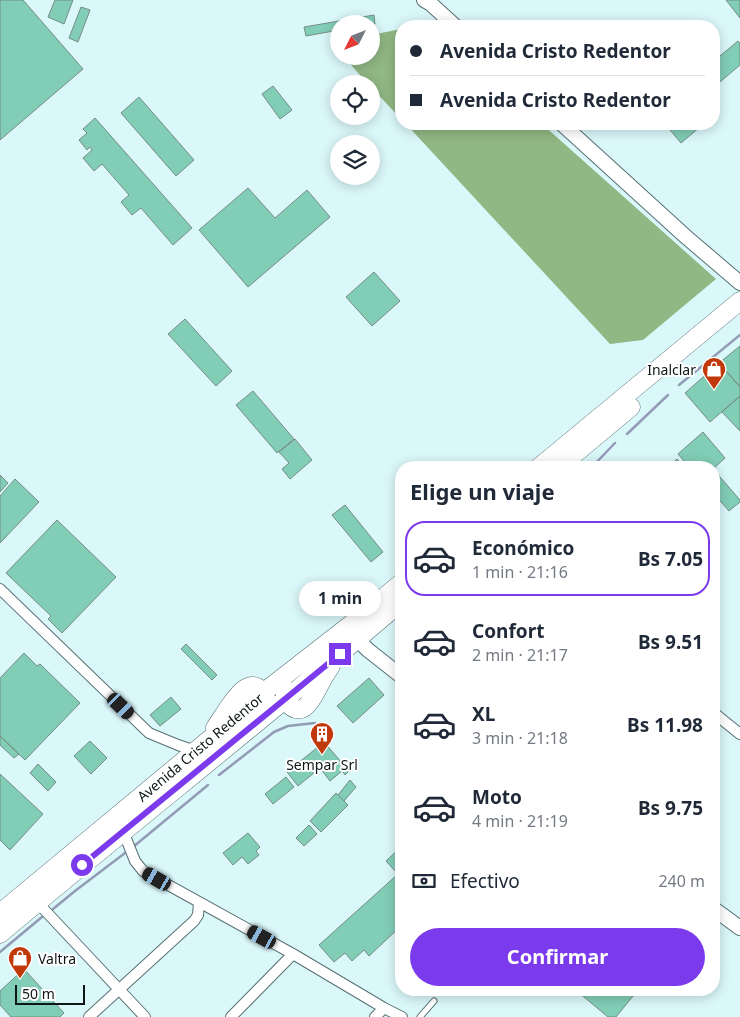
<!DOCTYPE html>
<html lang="es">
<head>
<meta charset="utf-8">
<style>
  body { margin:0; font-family:"Noto Sans",sans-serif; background:#f6f6f7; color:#1f2937; height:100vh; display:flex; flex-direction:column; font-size:19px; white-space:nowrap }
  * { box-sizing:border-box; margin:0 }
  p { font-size:16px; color:#747a83 }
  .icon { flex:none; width:28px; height:28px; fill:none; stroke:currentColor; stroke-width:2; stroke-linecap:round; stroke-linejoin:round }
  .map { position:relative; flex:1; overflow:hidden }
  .drawer { position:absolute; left:395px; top:461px; width:325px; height:535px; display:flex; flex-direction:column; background:#fff; border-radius:20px; box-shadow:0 2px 12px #0003 }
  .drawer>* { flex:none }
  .guide { position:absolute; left:395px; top:20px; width:325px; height:110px; border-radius:20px; box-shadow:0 2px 12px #0003; display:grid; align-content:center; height:110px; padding:0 15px; background:#fff }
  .needle { width:32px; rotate:228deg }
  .controls { position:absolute; left:330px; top:15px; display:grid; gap:10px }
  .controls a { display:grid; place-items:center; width:50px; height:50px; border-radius:50%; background:#fff; box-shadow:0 2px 12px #0003; font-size:25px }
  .scale { position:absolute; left:15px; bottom:12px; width:70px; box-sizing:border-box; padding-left:5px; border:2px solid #0d1718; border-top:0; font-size:14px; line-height:18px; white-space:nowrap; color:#0d1718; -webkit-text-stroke:4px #fff; paint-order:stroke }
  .end { position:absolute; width:22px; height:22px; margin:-11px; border:6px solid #7c3aed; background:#fff; box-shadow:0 0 0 2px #fff }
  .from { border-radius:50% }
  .bubble { position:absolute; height:35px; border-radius:18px; background:#fff; box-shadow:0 2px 12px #0003; font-size:16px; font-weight:700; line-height:35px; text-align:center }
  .car { position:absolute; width:15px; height:30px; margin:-15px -8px; border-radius:6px; box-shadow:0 0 4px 1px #0007; background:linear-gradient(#222 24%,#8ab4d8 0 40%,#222 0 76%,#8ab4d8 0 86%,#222 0) }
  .guide b { display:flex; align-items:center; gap:18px; height:48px; font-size:19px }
  .guide b+b { border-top:1px solid #e0e1e3 }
  .guide i { width:12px; height:12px; background:#1f2937 }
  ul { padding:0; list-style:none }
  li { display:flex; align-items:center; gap:15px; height:75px; margin:0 10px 8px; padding:0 5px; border:2px solid transparent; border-radius:20px }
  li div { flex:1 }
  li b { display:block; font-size:19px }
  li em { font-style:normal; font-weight:700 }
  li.active { border-color:#7c3aed }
  li>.icon { width:45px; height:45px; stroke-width:1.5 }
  h2 { padding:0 15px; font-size:22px; line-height:60px }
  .pay { display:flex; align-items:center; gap:12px; height:55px; padding:0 15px; font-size:19px }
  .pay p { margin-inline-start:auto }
  .action { display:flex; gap:10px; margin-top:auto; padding:10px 15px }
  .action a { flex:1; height:58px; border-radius:30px; background:#7c3aed; color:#fff; font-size:20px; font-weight:700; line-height:58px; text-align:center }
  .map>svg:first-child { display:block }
</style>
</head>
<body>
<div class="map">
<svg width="740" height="1017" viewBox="0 0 740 1017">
  <rect width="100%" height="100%" fill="#daf7fa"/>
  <path fill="#91b784" d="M401,29V119L371,87V84H368L343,56H371V35Z
    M406,124H542L716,279L643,340L610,344Z"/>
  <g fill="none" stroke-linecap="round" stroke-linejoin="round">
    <path stroke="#939cb5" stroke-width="2.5" d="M679,385L740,335
      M627,434L668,395
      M591,468L615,443
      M219,775L274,732L288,726L315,723
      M133,847L208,785
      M53,909L75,891L125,853
      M0,952L42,917"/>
  </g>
  <path fill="#82cdb6" stroke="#758d85" d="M0,0H23L83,69L0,140Z
    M55,0H73L64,24L48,17Z
    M726,0H740V18Z
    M81,7L90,10L78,42L69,38Z
    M374,15L375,24H339V30L306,36L304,27Z
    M738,41L740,43V65L714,87V61Z
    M273,86L292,110L280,119L262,94Z
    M139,97L194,160L176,176L121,113Z
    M95,118L192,228L173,245L141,208L132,215L121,202L129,195L102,164L94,171L83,158L92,150L90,147L87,150L79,140L87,133L83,129Z
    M665,124H698L700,127L681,143Z
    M248,188L275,218L307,190L330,217L248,287L199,230Z
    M374,272L400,301L372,326L346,297Z
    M185,319L232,371L216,386L168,334Z
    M740,346V387L719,363Z
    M719,363L740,387V396L710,422L685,393Z
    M253,391L294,439L277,453L236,405Z
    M740,396V431L722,412Z
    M703,432L725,458L714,468H690L678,454Z
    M295,439L312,460L290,479L282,469L289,463L279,452Z
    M677,459L684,468H667Z
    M714,470L740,500V502L729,511L714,494Z
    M0,475L8,483L0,492Z
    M15,479L39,502L0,543V496Z
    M345,505L383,552L371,562L332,515Z
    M57,520L116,577L62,633L48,619L51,616L6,573Z
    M186,644L217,675L212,680L181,649Z
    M24,653L37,666L40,664L80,703L25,760L0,736V678Z
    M369,678L384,695L353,723L337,706Z
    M171,697L181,709L160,726L150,715Z
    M0,736L19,754L14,758L0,745Z
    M90,741L107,758L91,774L74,756Z
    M324,742L349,771L345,775L342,771L330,781L320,768L298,786L287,772Z
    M38,764L56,782L48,791L30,773Z
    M0,774L43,814L10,850L0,840Z
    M286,777L294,787L273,804L265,794Z
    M350,780L356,787L344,801L338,795Z
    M336,793L348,805L321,832L310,821Z
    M309,825L317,834L304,846L296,838Z
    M248,833L260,847L256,851L259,855L248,864L242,857L233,865L223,853Z
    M401,847V926L369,956L364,950L352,961L345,953L334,962L319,945L398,874L386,861Z
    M24,969L64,1013L60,1017H11L0,1005V991Z
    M580,990H638L616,1017H608L578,992Z"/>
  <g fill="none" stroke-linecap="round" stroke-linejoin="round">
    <g stroke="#577074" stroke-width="7">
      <path id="lane" d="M420,1017L434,1001"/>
    </g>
    <g stroke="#577074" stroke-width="12">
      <path id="street" d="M0,589L149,733L178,745L196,751
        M714,713L740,734
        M123,831L135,861L143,871L293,954L384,1008L402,1017
        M37,902L145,1017
        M89,1017L194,921L198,915L199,903
        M231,1017L293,954
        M375,1017L384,1008"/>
    </g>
    <g stroke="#577074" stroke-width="16">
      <path id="secondary" d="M424,0L431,4L455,26
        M562,124L685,236L740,283
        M357,639L368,650L401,676
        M714,909L740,928"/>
    </g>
    <g stroke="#577074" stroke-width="19">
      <path id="highway" d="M538,468L740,301
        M558,468L631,407
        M286,690L284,700C301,720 310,704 318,688C322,680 326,673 331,666
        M215,728C219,721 224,715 228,708C235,699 248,677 261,690C265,694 267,699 266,705
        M0,913L264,694L269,688L364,614L401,583
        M0,934C133,822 270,715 401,602"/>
    </g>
    <use href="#lane" stroke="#fff" stroke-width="5"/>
    <use href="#street" stroke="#fff" stroke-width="10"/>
    <use href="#secondary" stroke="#fff" stroke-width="14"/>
    <use href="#highway" stroke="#fff" stroke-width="18"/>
  </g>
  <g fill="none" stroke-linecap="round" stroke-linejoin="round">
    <path stroke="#7c3aed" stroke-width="6" d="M82,865L340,654"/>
  </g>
  <defs>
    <g id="shop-pin" transform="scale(1.25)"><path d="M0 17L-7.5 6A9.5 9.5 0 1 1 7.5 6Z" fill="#c1390b" stroke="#fff"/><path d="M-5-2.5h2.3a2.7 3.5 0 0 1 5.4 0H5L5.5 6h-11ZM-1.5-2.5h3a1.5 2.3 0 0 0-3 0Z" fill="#fff"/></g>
    <g id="building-pin" transform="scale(1.25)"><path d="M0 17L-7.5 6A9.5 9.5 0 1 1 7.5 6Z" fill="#c1390b" stroke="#fff"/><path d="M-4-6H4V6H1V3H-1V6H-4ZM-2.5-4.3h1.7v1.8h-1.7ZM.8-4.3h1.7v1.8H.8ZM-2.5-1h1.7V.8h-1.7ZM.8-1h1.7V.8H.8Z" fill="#fff"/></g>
  </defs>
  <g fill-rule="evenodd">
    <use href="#shop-pin" x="714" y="369"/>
    <use href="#building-pin" x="322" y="734"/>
    <use href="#shop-pin" x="20" y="958"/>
  </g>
  <g text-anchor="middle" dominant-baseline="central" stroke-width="4" stroke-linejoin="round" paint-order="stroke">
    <g font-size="14" fill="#0d1718" stroke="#fff" text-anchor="end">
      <text x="696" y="369">Inalclar</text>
      <text x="322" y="764" text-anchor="middle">Sempar Srl</text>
      <text x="38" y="958" text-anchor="start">Valtra</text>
    </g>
    <g font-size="14" fill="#0d1718" stroke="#fff">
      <text transform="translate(200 747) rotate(-40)">Avenida Cristo Redentor</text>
    </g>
  </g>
</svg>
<div class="controls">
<a><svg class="needle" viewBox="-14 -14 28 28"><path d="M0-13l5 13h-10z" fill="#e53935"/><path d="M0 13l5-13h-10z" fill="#747a83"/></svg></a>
<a><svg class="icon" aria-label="locate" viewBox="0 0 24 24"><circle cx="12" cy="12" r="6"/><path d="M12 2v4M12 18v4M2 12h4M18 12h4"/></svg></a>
<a><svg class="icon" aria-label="layers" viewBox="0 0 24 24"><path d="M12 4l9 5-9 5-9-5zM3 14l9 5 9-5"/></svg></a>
</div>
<div class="scale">50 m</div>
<i class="end from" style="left:82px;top:865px"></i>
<i class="end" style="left:340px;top:654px"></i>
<div class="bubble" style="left:299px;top:581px;width:82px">1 min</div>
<i class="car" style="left:121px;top:706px;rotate:134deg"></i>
<i class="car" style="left:157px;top:879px;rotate:300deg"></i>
<i class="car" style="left:262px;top:937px;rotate:299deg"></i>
<div class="guide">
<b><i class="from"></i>Avenida Cristo Redentor</b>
<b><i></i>Avenida Cristo Redentor</b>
</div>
<section class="drawer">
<h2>Elige un viaje</h2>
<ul>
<li class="active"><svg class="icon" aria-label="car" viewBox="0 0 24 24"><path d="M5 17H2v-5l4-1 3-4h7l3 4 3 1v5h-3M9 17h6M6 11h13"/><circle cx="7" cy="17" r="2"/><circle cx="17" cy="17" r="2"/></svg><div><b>Económico</b><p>1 min · 21:16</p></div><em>Bs 7.05</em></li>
<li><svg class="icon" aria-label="car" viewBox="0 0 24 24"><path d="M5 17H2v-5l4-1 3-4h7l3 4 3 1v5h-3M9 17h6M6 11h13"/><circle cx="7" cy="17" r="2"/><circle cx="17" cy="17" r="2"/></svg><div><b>Confort</b><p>2 min · 21:17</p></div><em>Bs 9.51</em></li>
<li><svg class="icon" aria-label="car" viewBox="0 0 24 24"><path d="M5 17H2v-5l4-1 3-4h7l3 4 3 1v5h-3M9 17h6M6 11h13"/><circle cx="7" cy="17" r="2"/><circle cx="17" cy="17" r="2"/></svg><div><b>XL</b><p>3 min · 21:18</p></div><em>Bs 11.98</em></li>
<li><svg class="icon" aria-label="car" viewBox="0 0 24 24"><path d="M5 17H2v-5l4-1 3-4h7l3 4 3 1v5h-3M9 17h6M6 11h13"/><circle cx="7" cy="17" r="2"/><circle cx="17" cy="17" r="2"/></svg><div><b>Moto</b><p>4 min · 21:19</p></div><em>Bs 9.75</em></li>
</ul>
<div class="pay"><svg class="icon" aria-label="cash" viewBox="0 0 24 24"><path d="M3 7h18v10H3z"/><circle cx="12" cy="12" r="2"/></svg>Efectivo<p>240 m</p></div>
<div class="action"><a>Confirmar</a></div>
</section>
</div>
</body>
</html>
